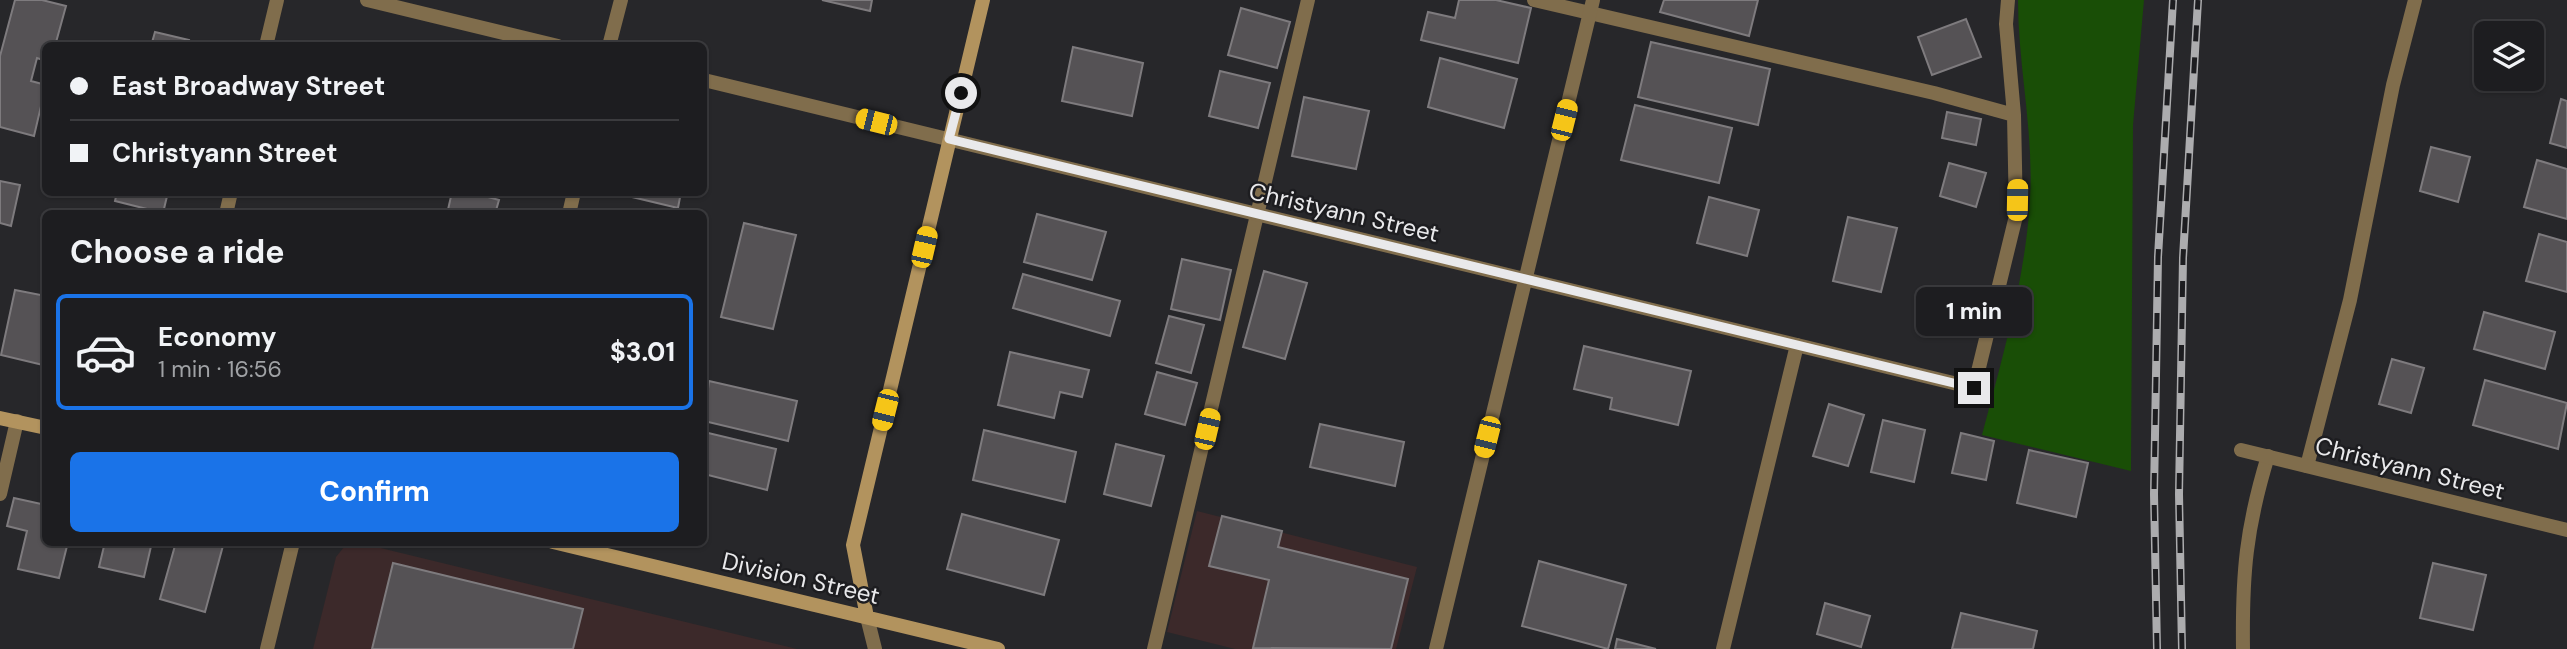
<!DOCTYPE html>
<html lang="en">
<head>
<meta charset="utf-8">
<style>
  body { margin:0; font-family:"DM Sans",sans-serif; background:#252629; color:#f1f3f6; height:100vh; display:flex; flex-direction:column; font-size:26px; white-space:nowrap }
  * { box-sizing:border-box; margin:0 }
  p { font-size:23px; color:#a0a2a5 }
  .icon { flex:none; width:38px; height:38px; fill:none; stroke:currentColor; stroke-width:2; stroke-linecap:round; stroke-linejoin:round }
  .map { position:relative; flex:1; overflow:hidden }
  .sheet { position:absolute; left:42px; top:210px; width:665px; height:336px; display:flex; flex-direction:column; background:#1d1d20; border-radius:10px; box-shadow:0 2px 5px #0004,0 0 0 2px #3b3b3e }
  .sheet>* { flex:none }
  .top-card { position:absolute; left:42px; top:42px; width:665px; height:154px; border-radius:10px; box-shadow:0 2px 5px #0004,0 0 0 2px #3b3b3e; display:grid; align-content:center; height:154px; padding:0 28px; background:#1d1d20 }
  .tools { position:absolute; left:2474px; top:21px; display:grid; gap:14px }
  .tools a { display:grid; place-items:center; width:70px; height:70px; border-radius:10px; background:#1d1d20; box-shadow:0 2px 5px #0004,0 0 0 2px #3b3b3e; font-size:35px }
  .end { position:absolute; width:32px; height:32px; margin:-16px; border:9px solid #e9e9eb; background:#111; box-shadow:0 0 0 4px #111 }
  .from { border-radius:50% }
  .bubble { position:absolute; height:49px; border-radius:10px; background:#1d1d20; box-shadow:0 2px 5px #0004,0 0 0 2px #3b3b3e; font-size:23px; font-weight:800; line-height:49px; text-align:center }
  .car { position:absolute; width:21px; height:42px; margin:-21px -10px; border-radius:9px; box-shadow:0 0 5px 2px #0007; background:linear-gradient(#f5c518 24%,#345 0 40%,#f5c518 0 76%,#345 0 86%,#f5c518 0) }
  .top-card b { display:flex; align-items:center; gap:24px; height:66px; font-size:26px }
  .top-card b+b { border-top:2px solid #3b3b3e }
  .top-card i { width:18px; height:18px; background:#f1f3f6 }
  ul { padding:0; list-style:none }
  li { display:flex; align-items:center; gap:21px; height:116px; margin:0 14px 10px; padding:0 14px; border:4px solid transparent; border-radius:10px }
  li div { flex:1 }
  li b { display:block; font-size:26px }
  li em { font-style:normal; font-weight:800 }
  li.current { border-color:#1a73e8 }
  li>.icon { width:63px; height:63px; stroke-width:1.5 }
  h2 { padding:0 28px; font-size:32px; line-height:84px }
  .primary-button { display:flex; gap:14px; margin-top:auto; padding:14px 28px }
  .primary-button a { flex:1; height:80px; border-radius:10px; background:#1a73e8; color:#fff; font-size:28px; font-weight:800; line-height:80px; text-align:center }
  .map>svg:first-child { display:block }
</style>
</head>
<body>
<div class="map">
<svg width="2567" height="649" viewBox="0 0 2567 649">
  <rect width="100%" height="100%" fill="#27272a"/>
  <path fill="#3c292a" d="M1197,511L1417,567L1396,649H1235L1167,632Z
    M355,542L360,543L797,649H313L336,557L344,547Z"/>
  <path fill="#194e06" d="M2018,0H2144L2133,125L2131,471L1982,435C2002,359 2026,277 2030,198C2034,132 2018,66 2018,0Z"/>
  <path fill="#555255" stroke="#7e7b7e" stroke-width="2" d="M15,0H42L66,6L55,46H46V61L37,58L31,81L46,85L34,136L0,127V56Z
    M822,0H872L870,11Z
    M1459,0H1496L1531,8L1518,63L1421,40L1428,12L1455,18Z
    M1664,0H1758L1749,36L1660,12Z
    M1241,8L1290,22L1277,68L1228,55Z
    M1966,19L1981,57L1932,75L1918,37Z
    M155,32L189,40L188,46H151Z
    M1651,42L1770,69L1758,125L1638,97Z
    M1073,47L1143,63L1132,116L1062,101Z
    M1440,58L1517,79L1504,128L1428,107Z
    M1220,71L1270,83L1258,128L1209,116Z
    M1304,97L1369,111L1356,169L1292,156Z
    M2561,99L2567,101V148L2550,143Z
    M1635,105L1732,128L1719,183L1621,160Z
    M1947,112L1981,119L1976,145L1942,138Z
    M2431,147L2470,157L2458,202L2420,191Z
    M2537,160L2567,169V219L2524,207Z
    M1949,163L1986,173L1976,207L1940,196Z
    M0,181L20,185L11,226L0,223Z
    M117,192H168L163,213L115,201Z
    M452,192H470L499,200L495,214H447Z
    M611,192H681L678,208Z
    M1709,197L1759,210L1747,256L1697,243Z
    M1037,214L1106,232L1092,280L1024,262Z
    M1848,217L1897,228L1881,292L1833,281Z
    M744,223L796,235L773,329L721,317Z
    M2539,234L2567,242V292L2526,281Z
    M1182,259L1231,270L1220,320L1171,309Z
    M1264,271L1307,283L1285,359L1243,347Z
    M1023,274L1120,301L1110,336L1013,308Z
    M15,290L46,296L43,365L1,355Z
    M2484,312L2555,332L2545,369L2474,349Z
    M1169,316L1204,325L1191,373L1156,363Z
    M1584,346L1691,371L1678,425L1610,409L1612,398L1574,389Z
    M1010,352L1089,370L1082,397L1060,392L1054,418L998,405Z
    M2392,359L2424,368L2411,413L2379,404Z
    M1157,372L1197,383L1185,425L1145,414Z
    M2485,380L2567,403L2558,449L2473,425Z
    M709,381L797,401L788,441L704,421Z
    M1829,404L1864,415L1848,466L1813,456Z
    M1883,420L1925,430L1914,482L1871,472Z
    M1320,424L1404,442L1395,486L1310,467Z
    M984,430L1076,452L1065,502L973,480Z
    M704,432L776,449L767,490L704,474Z
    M1961,433L1994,441L1986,480L1952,473Z
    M1116,444L1164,456L1151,506L1104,494Z
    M2029,450L2088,463L2076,517L2017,503Z
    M14,498L46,505V542H68L59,578L18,569L27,531L7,526Z
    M962,514L1059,540L1044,595L947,569Z
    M1222,516L1282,531L1278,547L1408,579L1391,649L1253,648L1269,580L1209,566Z
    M105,542H152L144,577L99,567Z
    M176,542H224L205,612L160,599Z
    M1539,561L1626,585L1608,649L1522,626Z
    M393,563L583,609L573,649H372Z
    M2433,563L2486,575L2473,630L2420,618Z
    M1825,603L1870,616L1861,647L1817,634Z
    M1961,613L2037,631L2033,649H1952Z
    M1617,639L1656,649H1615Z"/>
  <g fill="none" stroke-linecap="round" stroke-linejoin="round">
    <path stroke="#806d4c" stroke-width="14" d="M1534,0L1934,93L2014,115
      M609,46L621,0
      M569,214L574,192
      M1974,388L2016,216L2014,115L2006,24L2008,0
      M2307,466L2350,300L2393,85L2415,0
      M0,494L17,421
      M1154,649L1308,0
      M1723,649L1797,345
      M2243,649C2242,574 2246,528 2268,456"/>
    <path stroke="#806d4c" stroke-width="14" d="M367,0L558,46
      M266,46L277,0
      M704,80L1974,388
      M226,214L231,192
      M2241,450L2567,530
      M867,617L875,649
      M267,649L293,542
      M1436,649L1593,0"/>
    <path stroke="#b2935e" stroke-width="14" d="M0,418L46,428
      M553,542L998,649
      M867,617L853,545L983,0"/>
    <g stroke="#acacae" stroke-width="8">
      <path id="rail" d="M2157,649L2154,494L2158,257L2173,0
        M2182,649L2179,494L2183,258L2198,0"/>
    </g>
    <use href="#rail" stroke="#1d1d20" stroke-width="5" stroke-dasharray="16" stroke-linecap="butt"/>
  </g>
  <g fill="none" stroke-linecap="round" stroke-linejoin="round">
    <path stroke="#e9e9eb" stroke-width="9" d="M961,93L949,139L1974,388"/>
  </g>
  <g text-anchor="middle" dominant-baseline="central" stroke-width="5" stroke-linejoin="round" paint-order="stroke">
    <g font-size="24" fill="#e9e9eb" stroke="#1d1d20">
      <text transform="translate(1344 212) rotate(13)">Christyann Street</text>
      <text transform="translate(2410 468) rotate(14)">Christyann Street</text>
      <text transform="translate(801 578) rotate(13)">Division Street</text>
    </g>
  </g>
</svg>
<div class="tools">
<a><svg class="icon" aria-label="layers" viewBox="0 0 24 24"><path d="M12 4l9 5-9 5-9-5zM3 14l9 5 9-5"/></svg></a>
</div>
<i class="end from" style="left:961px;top:93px"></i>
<i class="end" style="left:1974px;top:388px"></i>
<div class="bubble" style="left:1916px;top:287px;width:116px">1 min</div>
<i class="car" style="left:1564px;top:120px;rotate:14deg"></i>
<i class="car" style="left:876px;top:122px;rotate:284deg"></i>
<i class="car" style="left:2017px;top:200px;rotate:1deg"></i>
<i class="car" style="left:924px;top:247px;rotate:13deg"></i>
<i class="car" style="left:885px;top:410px;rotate:194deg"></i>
<i class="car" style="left:1207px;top:429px;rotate:13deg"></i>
<i class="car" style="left:1487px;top:437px;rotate:194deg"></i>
<div class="top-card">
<b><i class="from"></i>East Broadway Street</b>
<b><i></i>Christyann Street</b>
</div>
<section class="sheet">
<h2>Choose a ride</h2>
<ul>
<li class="current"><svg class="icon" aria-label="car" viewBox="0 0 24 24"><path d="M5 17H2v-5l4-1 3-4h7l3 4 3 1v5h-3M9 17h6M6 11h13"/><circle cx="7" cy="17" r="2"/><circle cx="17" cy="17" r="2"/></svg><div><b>Economy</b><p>1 min · 16:56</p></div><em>$3.01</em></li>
</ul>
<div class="primary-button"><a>Confirm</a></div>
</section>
</div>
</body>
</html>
